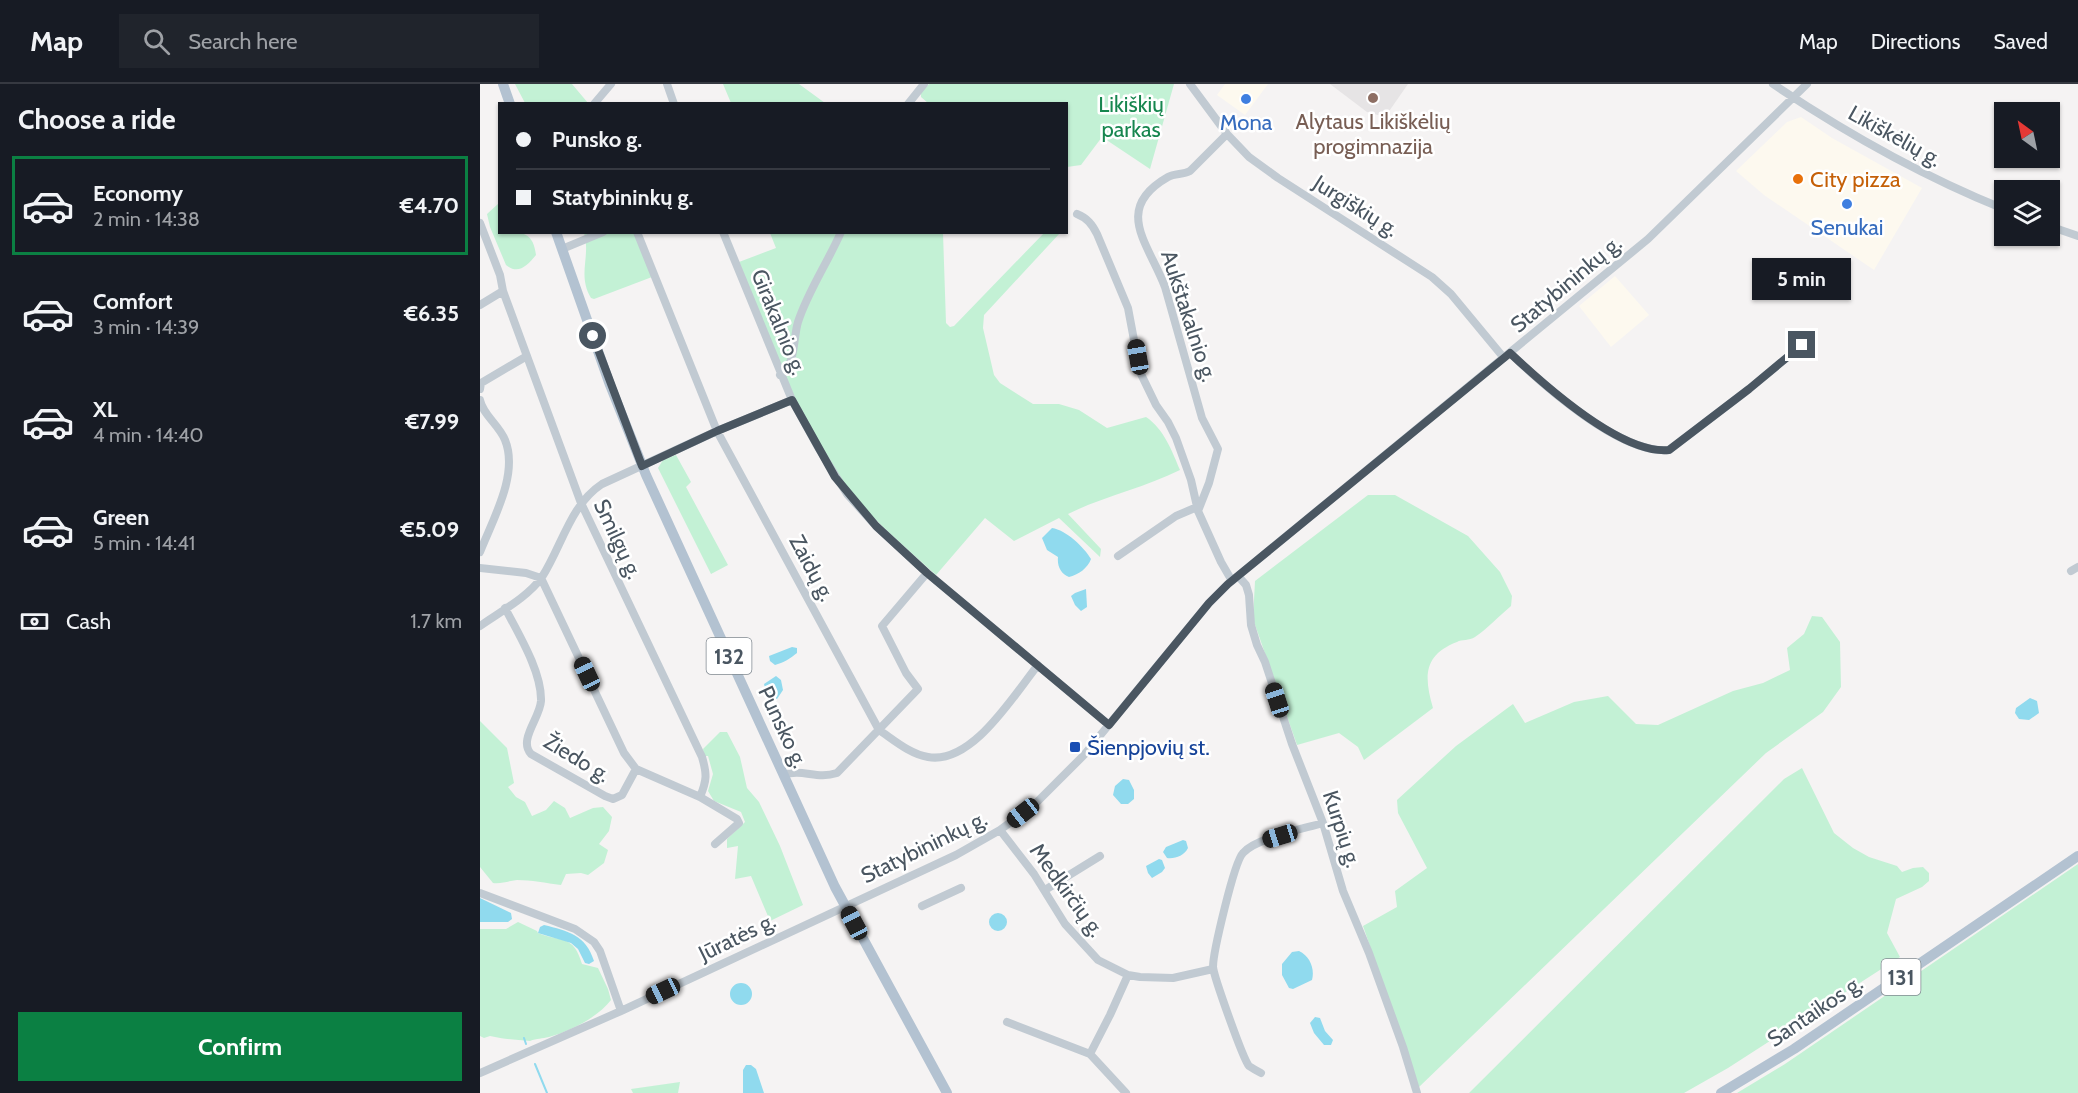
<!DOCTYPE html>
<html lang="en">
<head>
<meta charset="utf-8">
<style>
  body { margin:0; font-family:Cabin,sans-serif; background:#20242c; color:#f1f3f6; height:100vh; display:flex; flex-direction:column; font-size:22px; white-space:nowrap }
  * { box-sizing:border-box; margin:0 }
  p { font-size:20px; color:#9ea1a6 }
  .icon { flex:none; width:33px; height:33px; fill:none; stroke:currentColor; stroke-width:2; stroke-linecap:round; stroke-linejoin:round }
  .map { position:relative; flex:1; overflow:hidden }
  .sheet { display:flex; flex-direction:column; background:#171b24; width:480px }
  .sheet>* { flex:none }
  .hud { position:absolute; left:18px; top:18px; width:570px; height:132px; border-radius:0px; box-shadow:0 2px 4px #0004; display:grid; align-content:center; height:132px; padding:0 18px; background:#171b24 }
  .needle { width:39px; rotate:327deg }
  .fabs { position:absolute; left:1514px; top:18px; display:grid; gap:12px }
  .fabs a { display:grid; place-items:center; width:66px; height:66px; border-radius:0px; background:#171b24; box-shadow:0 2px 4px #0004; font-size:30px }
  .end { position:absolute; width:27px; height:27px; margin:-14px; border:8px solid #4a5661; background:#fff; box-shadow:0 0 0 3px #fff }
  .from { border-radius:50% }
  .bubble { position:absolute; height:42px; border-radius:0px; background:#171b24; box-shadow:0 2px 4px #0004; font-size:20px; font-weight:700; line-height:42px; text-align:center }
  .car { position:absolute; width:18px; height:36px; margin:-18px -9px; border-radius:8px; box-shadow:0 0 4px 2px #0007; background:linear-gradient(#222 24%,#8ab4d8 0 40%,#222 0 76%,#8ab4d8 0 86%,#222 0) }
  .hud b { display:flex; align-items:center; gap:21px; height:57px; font-size:22px }
  .hud b+b { border-top:2px solid #363941 }
  .hud i { width:15px; height:15px; background:#f1f3f6 }
  ul { padding:0; list-style:none }
  li { display:flex; align-items:center; gap:18px; height:99px; margin:0 12px 9px; padding:0 6px; border:3px solid transparent; border-radius:0px }
  li div { flex:1 }
  li b { display:block; font-size:22px }
  li em { font-style:normal; font-weight:700 }
  li.selected { border-color:#0b8043 }
  li>.icon { width:54px; height:54px; stroke-width:1.5 }
  h2 { padding:0 18px; font-size:27px; line-height:72px }
  .pay { display:flex; align-items:center; gap:15px; height:66px; padding:0 18px; font-size:22px }
  .pay p { margin-inline-start:auto }
  .action { display:flex; gap:12px; margin-top:auto; padding:12px 18px }
  .action a { flex:1; height:69px; border-radius:0px; background:#0b8043; color:#fff; font-size:24px; font-weight:700; line-height:69px; text-align:center }
  header { display:flex; align-items:center; gap:36px; box-sizing:border-box; height:84px; padding:0 30px; background:#171b24; border-bottom:2px solid #363941 }
  header strong { font-size:28px }
  nav { display:flex; gap:33px; margin-inline-start:auto; font-size:21px }
  .search { width:420px; height:54px; background:#20242c; display:flex; align-items:center; gap:15px; box-sizing:border-box; padding:0 21px; border-radius:0px; color:#9ea1a6; font-size:22px }
  main { display:flex; flex:1; min-height:0 }
  .map>svg:first-child { display:block }
</style>
</head>
<body>
<header>
<strong>Map</strong>
<div class="search"><svg class="icon" aria-label="search" viewBox="0 0 24 24"><circle cx="10" cy="10" r="6"/><path d="M15 15l6 6"/></svg>Search here</div>
<nav><a>Map</a><a>Directions</a><a>Saved</a></nav>
</header>
<main>
<section class="sheet">
<h2>Choose a ride</h2>
<ul>
<li class="selected"><svg class="icon" aria-label="car" viewBox="0 0 24 24"><path d="M5 17H2v-5l4-1 3-4h7l3 4 3 1v5h-3M9 17h6M6 11h13"/><circle cx="7" cy="17" r="2"/><circle cx="17" cy="17" r="2"/></svg><div><b>Economy</b><p>2 min · 14:38</p></div><em>€4.70</em></li>
<li><svg class="icon" aria-label="car" viewBox="0 0 24 24"><path d="M5 17H2v-5l4-1 3-4h7l3 4 3 1v5h-3M9 17h6M6 11h13"/><circle cx="7" cy="17" r="2"/><circle cx="17" cy="17" r="2"/></svg><div><b>Comfort</b><p>3 min · 14:39</p></div><em>€6.35</em></li>
<li><svg class="icon" aria-label="car" viewBox="0 0 24 24"><path d="M5 17H2v-5l4-1 3-4h7l3 4 3 1v5h-3M9 17h6M6 11h13"/><circle cx="7" cy="17" r="2"/><circle cx="17" cy="17" r="2"/></svg><div><b>XL</b><p>4 min · 14:40</p></div><em>€7.99</em></li>
<li><svg class="icon" aria-label="car" viewBox="0 0 24 24"><path d="M5 17H2v-5l4-1 3-4h7l3 4 3 1v5h-3M9 17h6M6 11h13"/><circle cx="7" cy="17" r="2"/><circle cx="17" cy="17" r="2"/></svg><div><b>Green</b><p>5 min · 14:41</p></div><em>€5.09</em></li>
</ul>
<div class="pay"><svg class="icon" aria-label="cash" viewBox="0 0 24 24"><path d="M3 7h18v10H3z"/><circle cx="12" cy="12" r="2"/></svg>Cash<p>1.7 km</p></div>
<div class="action"><a>Confirm</a></div>
</section>
<div class="map">
<svg width="1598" height="1009" viewBox="0 0 1598 1009">
  <rect width="100%" height="100%" fill="#f5f3f3"/>
  <path fill="#fdf9ef" d="M745,0H788L765,31L737,11Z
    M1321,33L1352,54L1442,104L1394,186L1284,111L1256,87L1307,38Z
    M1135,192L1169,231L1131,263L1099,222Z"/>
  <path fill="#e6e4e5" d="M850,0H928L905,33L887,28Z"/>
  <path fill="#c3f1d5" d="M35,0H92L108,19H45Z
    M243,0H319L345,19H251Z
    M449,0H694L670,85L622,53L601,81L587,83L586,20L448,19L441,13V8Z
    M19,119L20,148C40,148 53,146 56,171C47,182 38,191 26,181L10,143L7,130Z
    M104,149H155L172,193L114,215L111,214C97,191 111,172 104,149Z
    M290,149H463L466,239L470,243L474,242L564,149H580L504,231L503,244L514,291L520,299L553,320H579L599,326L627,344L666,333C684,345 692,367 700,386C664,404 624,412 588,430L621,465L620,473L579,434L534,457L505,434L456,491C423,461 389,433 362,398C348,379 338,359 327,338C301,287 281,232 259,178L296,164Z
    M196,371L211,398L206,403L248,481L231,490L178,384L183,376Z
    M888,411H915L988,452L1020,488L1032,512L1031,522C1019,532 1007,545 995,553C989,557 982,555 977,558C943,571 944,593 953,624L884,676L878,663L859,649L817,661L773,535L775,497Z
    M1332,532L1342,533L1360,558L1361,603L1343,628L1286,669L939,1003L883,842L917,823L915,807L947,784L918,729L917,716L976,662L1033,620L1045,639L1094,618L1128,612L1156,640L1178,641L1253,607L1283,599L1310,586L1307,564L1324,550Z
    M0,637L27,664L34,699L28,703L36,713L45,718L52,732L66,726L74,717L85,724L90,734L113,724L123,723L132,733L129,747L119,760L128,766L124,779L108,791L101,789L86,790L81,801C66,799 51,796 37,796C28,797 22,800 13,799L0,783Z
    M240,648H247L260,673L267,704L279,718L300,762L323,821L290,837L271,792L255,795L258,762L247,764V755L265,738L261,728L234,717L228,707L233,690L228,672H224L223,665Z
    M1322,684L1354,749L1373,764L1389,773L1417,782L1422,788L1433,784L1443,783L1449,789V797L1442,803L1416,815L1407,849L1420,873L1248,984L1204,1009H989L1304,695Z
    M1598,780V1009H1257L1305,980Z
    M38,838L57,847L58,849C83,859 93,850 102,880L118,884L128,905L131,916C118,933 91,947 69,953C62,955 57,954 50,957C36,956 24,955 10,952L4,954L0,952V845H26Z
    M200,998L198,1009H153L151,1005Z"/>
  <path fill="#90daee" d="M572,444C586,446 604,463 611,475C608,484 598,491 589,493C581,490 577,482 578,473L567,466L562,454Z
    M606,505L607,523L601,527L595,521L591,512L595,509Z
    M312,563L317,564V569C311,574 303,579 295,581L290,577L289,572Z
    M296,592L301,596L303,606L297,615H293L286,608L284,600Z
    M1550,614L1557,617L1559,629L1549,636L1539,635L1535,629L1536,624Z
    M643,695L649,696L654,706V715L648,720H641L633,711L635,702Z
    M703,756L706,757L708,764C704,772 695,775 687,774L683,768L686,763Z
    M679,775L682,776L685,784L682,788L672,794L668,789L666,782Z
    M0,814L31,829L32,835L28,838H0Z
    M509 838a9 9 0 1 1 18 0a9 9 0 1 1-18 0Z
    M64,841C88,847 106,851 114,877L109,880L105,879L98,865L91,859L58,849L60,843Z
    M819,867C830,872 835,885 832,896L813,905L809,904L802,891V880L812,868Z
    M250 910a11 11 0 1 1 22 0a11 11 0 1 1-22 0Z
    M835,933L840,934L845,947L853,956L851,961H844L834,949L830,939Z
    M266,981H271L276,985L284,1009H263V986Z"/>
  <g fill="none" stroke-linecap="round" stroke-linejoin="round">
    <path stroke="#90daee" stroke-width="2" d="M44,954L46,960
      M55,980L67,1009"/>
    <path stroke="#c1cad2" stroke-width="8" d="M187,0L194,20
      M710,0L747,50L769,73L798,94L952,193L971,210L1024,274
      M1293,0C1366,49 1442,92 1524,125
      M114,20L131,0
      M428,20L444,0
      M597,130C607,134 612,140 617,150L648,224L660,288L676,321L688,338L696,354L711,396L718,427L741,478L752,497
      M0,139L20,191L23,207L101,419L222,673C227,690 227,696 220,713
      M1569,142L1598,152
      M157,148L237,347L399,646C414,656 430,670 448,673C492,681 533,612 558,581
      M243,148L312,316L339,365L367,410L396,442L447,489L629,641
      M82,165L123,148
      M0,221L23,207
      M1030,269C1063,301 1141,371 1189,366L1269,305L1322,261
      M300,291C316,282 313,254 318,238C328,207 348,178 361,148
      M0,305L1,299L47,272
      M0,316C3,331 19,341 25,356C39,390 13,435 0,468
      M718,427L729,399L738,365L722,334L685,203C669,160 632,125 688,93C695,89 703,91 710,87L747,50
      M638,472L696,432L717,423
      M0,484L46,489L61,494L144,669L156,685L220,713L257,735L259,739L235,760
      M1591,487L1598,483
      M758,492L766,501L769,511L771,541L777,561L785,578L812,660L843,739L863,807L889,869L923,963L937,1009
      M25,524C38,549 62,588 61,617C60,634 38,656 51,670L125,712L133,715L142,711L156,685
      M0,542C20,528 48,513 62,493C82,462 90,421 122,400L237,347L312,316
      M303,691C323,684 336,696 357,689L438,605L426,589L402,542L447,489
      M520,746L554,790L585,840L618,876L648,891L660,893L693,894L733,885
      M565,806L620,772
      M0,809L95,845L114,858L120,867L141,927
      M442,822L481,804
      M527,938L610,970L646,1009
      M610,970L630,931L648,891
      M0,989L141,927L476,771L520,746L554,721L604,671L729,519L748,500L1168,155L1327,0
      M781,989C777,987 772,984 769,982C763,975 734,893 733,883C733,869 754,778 763,769C776,754 823,745 843,739"/>
    <path stroke="#b3c2d1" stroke-width="10" d="M23,0L30,20
      M76,148L130,301L166,391L355,803L467,1009
      M1241,1009L1314,965L1598,772"/>
  </g>
  <g fill="none" stroke-linecap="round" stroke-linejoin="round">
    <path stroke="#4a5661" stroke-width="8" d="M113,252L162,382L237,347L312,316L355,393L396,442L447,489L629,641L729,519L748,500L1030,269C1063,300 1141,371 1189,366L1269,305L1322,261"/>
  </g>
  <circle fill="#8d6e63" stroke="#fff" stroke-width="2" cx="893" cy="14" r="6"/>
  <g fill="#3f7fe0" stroke="#fff" stroke-width="2">
    <circle cx="766" cy="15" r="6"/>
    <circle cx="1367" cy="120" r="6"/>
  </g>
  <circle fill="#e8710a" stroke="#fff" stroke-width="2" cx="1318" cy="95" r="6"/>
  <rect fill="#1a4fb4" stroke="#fff" stroke-width="2" x="589" y="657" width="12" height="12" rx="3"/>
  <g text-anchor="middle" dominant-baseline="central" stroke-width="5" stroke-linejoin="round" paint-order="stroke">
    <g fill="#fff" stroke="#808990" stroke-width="1.5">
      <rect x="226.5" y="554" width="45" height="36" rx="4.5"/>
      <rect x="1401.5" y="875" width="39" height="36" rx="4.5"/>
    </g>
    <g font-size="21" font-weight="bold" fill="#4a5661">
      <text x="249" y="572">132</text>
      <text x="1421" y="893">131</text>
    </g>
    <g font-size="22" fill="#17864f" stroke="#fff">
      <text x="651" y="20">Likiškių<tspan x="651" dy="25">parkas</tspan></text>
    </g>
    <g font-size="22" fill="#785e54" stroke="#fff">
      <text x="893" y="37">Alytaus Likiškėlių<tspan x="893" dy="25">progimnazija</tspan></text>
    </g>
    <g font-size="22" fill="#366cbe" stroke="#fff">
      <text x="766" y="38">Mona</text>
      <text x="1367" y="143">Senukai</text>
    </g>
    <g font-size="22" fill="#4a5661" stroke="#fff">
      <text transform="translate(1415 52) rotate(29)">Likiškėlių g.</text>
      <text transform="translate(876 122) rotate(32)">Jurgiškių g.</text>
      <text transform="translate(1086 200) rotate(-40)">Statybininkų g.</text>
      <text transform="translate(709 232) rotate(72)">Aukštakalnio g.</text>
      <text transform="translate(299 238) rotate(68)">Girakalnio g.</text>
      <text transform="translate(138 455) rotate(65)">Smilgų g.</text>
      <text transform="translate(332 484) rotate(62)">Zaidų g.</text>
      <text transform="translate(303 643) rotate(65)">Punsko g.</text>
      <text transform="translate(97 674) rotate(31)">Žiedo g.</text>
      <text transform="translate(862 745) rotate(72)">Kurpių g.</text>
      <text transform="translate(444 763) rotate(-26)">Statybininkų g.</text>
      <text transform="translate(587 806) rotate(54)">Medkirčių g.</text>
      <text transform="translate(257 853) rotate(-26)">Jūratės g.</text>
      <text transform="translate(1335 927) rotate(-34)">Santaikos g.</text>
    </g>
    <g font-size="22" fill="#c56008" stroke="#fff" text-anchor="start">
      <text x="1330" y="95">City pizza</text>
    </g>
    <g font-size="22" fill="#164399" stroke="#fff" text-anchor="start">
      <text x="607" y="663">Šienpjovių st.</text>
    </g>
  </g>
</svg>
<div class="fabs">
<a><svg class="needle" viewBox="-14 -14 28 28"><path d="M0-13l5 13h-10z" fill="#e53935"/><path d="M0 13l5-13h-10z" fill="#9ea1a6"/></svg></a>
<a><svg class="icon" aria-label="layers" viewBox="0 0 24 24"><path d="M12 4l9 5-9 5-9-5zM3 14l9 5 9-5"/></svg></a>
</div>
<i class="end from" style="left:113px;top:252px"></i>
<i class="end" style="left:1322px;top:261px"></i>
<div class="bubble" style="left:1272px;top:174px;width:99px">5 min</div>
<i class="car" style="left:658px;top:273px;rotate:350deg"></i>
<i class="car" style="left:107px;top:590px;rotate:335deg"></i>
<i class="car" style="left:797px;top:616px;rotate:342deg"></i>
<i class="car" style="left:543px;top:729px;rotate:232deg"></i>
<i class="car" style="left:800px;top:752px;rotate:253deg"></i>
<i class="car" style="left:374px;top:839px;rotate:332deg"></i>
<i class="car" style="left:183px;top:907px;rotate:245deg"></i>
<div class="hud">
<b><i class="from"></i>Punsko g.</b>
<b><i></i>Statybininkų g.</b>
</div>
</div>
</main>
</body>
</html>
